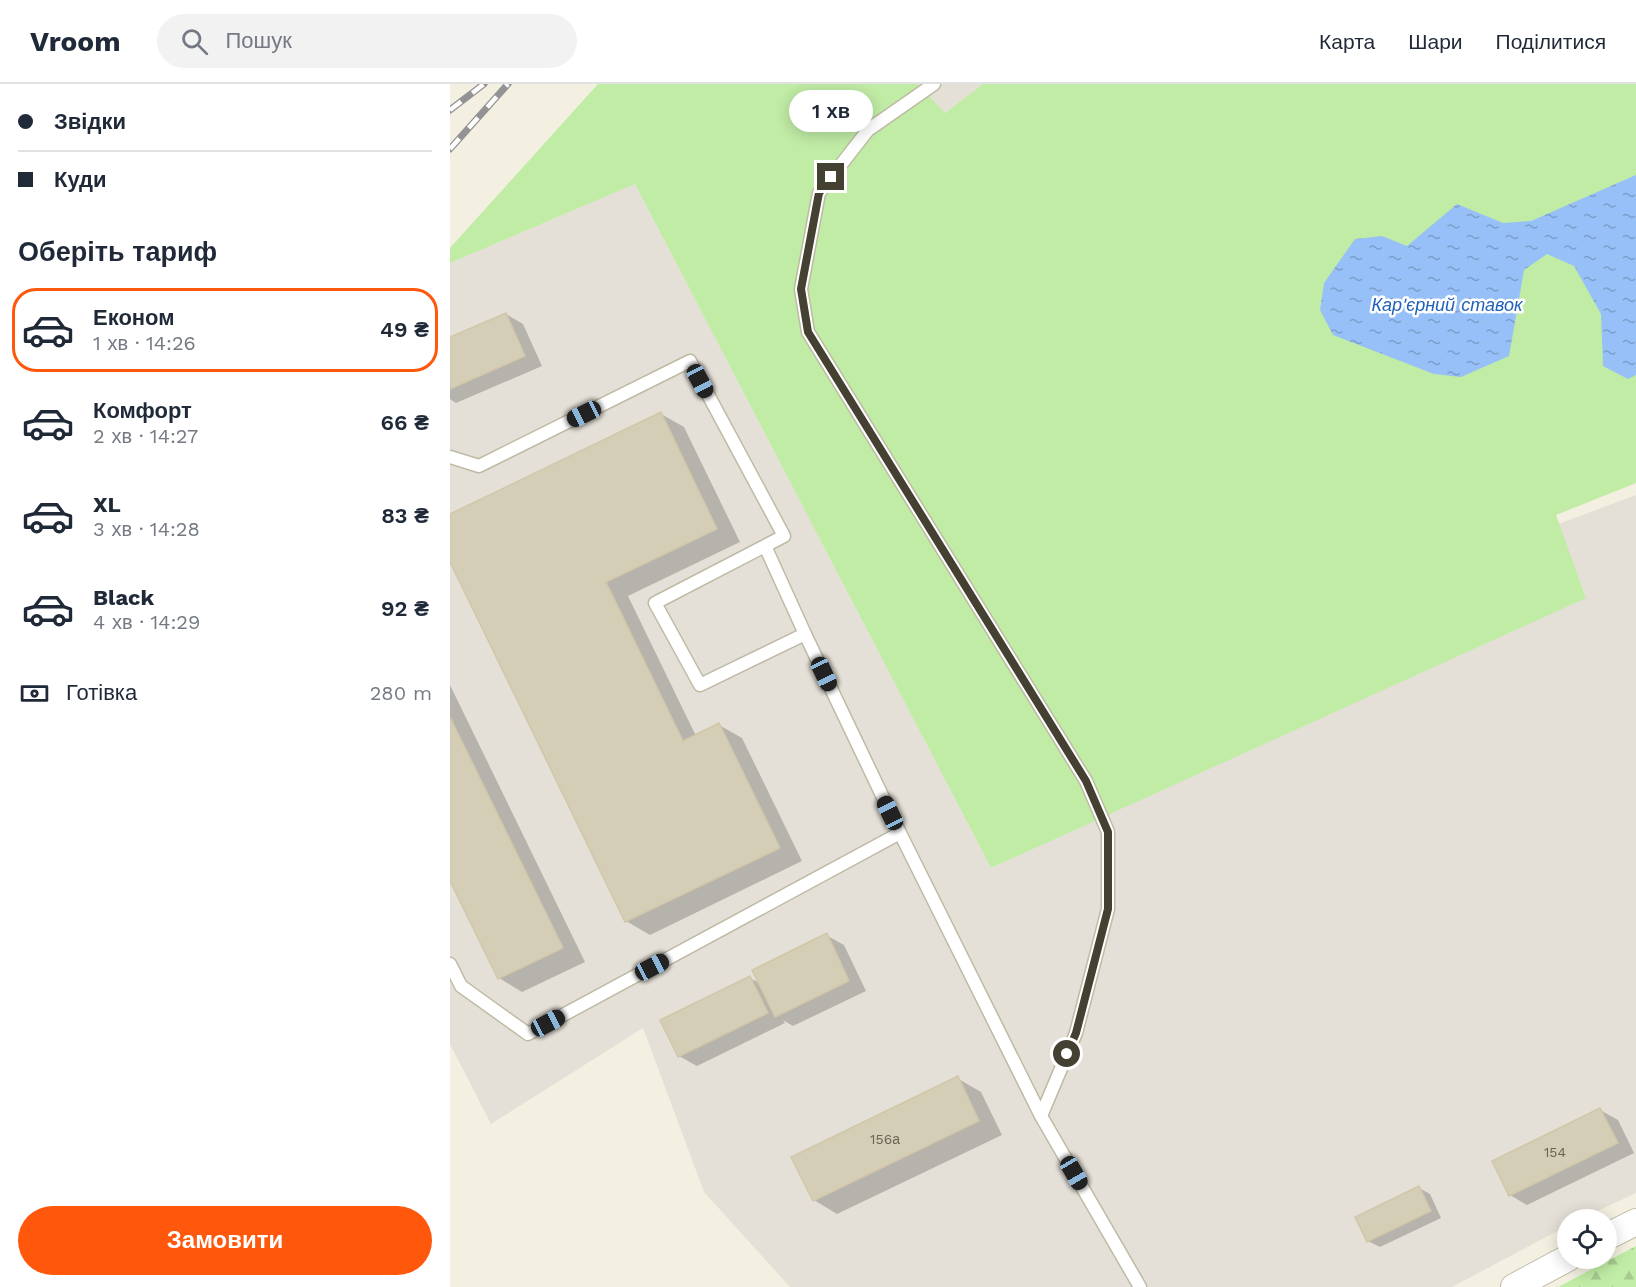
<!DOCTYPE html>
<html lang="uk">
<head>
<meta charset="utf-8">
<style>
  body { margin:0; font-family:"Work Sans",sans-serif; background:#f2f2f3; color:#1f2937; height:100vh; display:flex; flex-direction:column; font-size:22px; white-space:nowrap }
  * { box-sizing:border-box; margin:0 }
  p { font-size:20px; color:#747a83 }
  .icon { flex:none; width:33px; height:33px; fill:none; stroke:currentColor; stroke-width:2; stroke-linecap:round; stroke-linejoin:round }
  .map { position:relative; flex:1; overflow:hidden }
  .side { display:flex; flex-direction:column; background:#fff; width:450px }
  .side>* { flex:none }
  .top-card { display:grid; align-content:center; height:132px; padding:0 18px; background:#fff }
  .buttons { position:absolute; left:1107px; top:1125px; display:grid; gap:12px }
  .buttons a { display:grid; place-items:center; width:60px; height:60px; border-radius:50%; background:#fff; box-shadow:0 3px 15px #0003; font-size:30px }
  .end { position:absolute; width:27px; height:27px; margin:-14px; border:8px solid #444032; background:#fff; box-shadow:0 0 0 3px #fff }
  .from { border-radius:50% }
  .bubble { position:absolute; height:42px; border-radius:21px; background:#fff; box-shadow:0 3px 15px #0003; font-size:20px; font-weight:600; line-height:42px; text-align:center }
  .car { position:absolute; width:18px; height:36px; margin:-18px -9px; border-radius:8px; box-shadow:0 0 4px 2px #0007; background:linear-gradient(#222 24%,#8ab4d8 0 40%,#222 0 76%,#8ab4d8 0 86%,#222 0) }
  .top-card b { display:flex; align-items:center; gap:21px; height:57px; font-size:22px }
  .top-card b+b { border-top:2px solid #e0e1e3 }
  .top-card i { width:15px; height:15px; background:#1f2937 }
  ul { padding:0; list-style:none }
  li { display:flex; align-items:center; gap:18px; height:84px; margin:0 12px 9px; padding:0 6px; border:3px solid transparent; border-radius:24px }
  li div { flex:1 }
  li b { display:block; font-size:22px }
  li em { font-style:normal; font-weight:600 }
  li.current { border-color:#ff580c }
  li>.icon { width:54px; height:54px; stroke-width:1.5 }
  h2 { padding:0 18px; font-size:27px; line-height:72px }
  .pay { display:flex; align-items:center; gap:15px; height:66px; padding:0 18px; font-size:22px }
  .pay p { margin-inline-start:auto }
  .button { display:flex; gap:12px; margin-top:auto; padding:12px 18px }
  .button a { flex:1; height:69px; border-radius:36px; background:#ff580c; color:#fff; font-size:24px; font-weight:600; line-height:69px; text-align:center }
  header { display:flex; align-items:center; gap:36px; box-sizing:border-box; height:84px; padding:0 30px; background:#fff; border-bottom:2px solid #e0e1e3 }
  header strong { font-size:28px }
  nav { display:flex; gap:33px; margin-inline-start:auto; font-size:21px }
  .search { width:420px; height:54px; background:#f2f2f3; display:flex; align-items:center; gap:15px; box-sizing:border-box; padding:0 21px; border-radius:33px; color:#747a83; font-size:22px }
  main { display:flex; flex:1; min-height:0 }
  .map>svg:first-child { display:block }
</style>
</head>
<body>
<header>
<strong>Vroom</strong>
<div class="search"><svg class="icon" aria-label="search" viewBox="0 0 24 24"><circle cx="10" cy="10" r="6"/><path d="M15 15l6 6"/></svg>Пошук</div>
<nav><a>Карта</a><a>Шари</a><a>Поділитися</a></nav>
</header>
<main>
<section class="side">
<div class="top-card">
<b><i class="from"></i>Звідки</b>
<b><i></i>Куди</b>
</div>
<h2>Оберіть тариф</h2>
<ul>
<li class="current"><svg class="icon" aria-label="car" viewBox="0 0 24 24"><path d="M5 17H2v-5l4-1 3-4h7l3 4 3 1v5h-3M9 17h6M6 11h13"/><circle cx="7" cy="17" r="2"/><circle cx="17" cy="17" r="2"/></svg><div><b>Економ</b><p>1 хв · 14:26</p></div><em>49 ₴</em></li>
<li><svg class="icon" aria-label="car" viewBox="0 0 24 24"><path d="M5 17H2v-5l4-1 3-4h7l3 4 3 1v5h-3M9 17h6M6 11h13"/><circle cx="7" cy="17" r="2"/><circle cx="17" cy="17" r="2"/></svg><div><b>Комфорт</b><p>2 хв · 14:27</p></div><em>66 ₴</em></li>
<li><svg class="icon" aria-label="car" viewBox="0 0 24 24"><path d="M5 17H2v-5l4-1 3-4h7l3 4 3 1v5h-3M9 17h6M6 11h13"/><circle cx="7" cy="17" r="2"/><circle cx="17" cy="17" r="2"/></svg><div><b>XL</b><p>3 хв · 14:28</p></div><em>83 ₴</em></li>
<li><svg class="icon" aria-label="car" viewBox="0 0 24 24"><path d="M5 17H2v-5l4-1 3-4h7l3 4 3 1v5h-3M9 17h6M6 11h13"/><circle cx="7" cy="17" r="2"/><circle cx="17" cy="17" r="2"/></svg><div><b>Black</b><p>4 хв · 14:29</p></div><em>92 ₴</em></li>
</ul>
<div class="pay"><svg class="icon" aria-label="cash" viewBox="0 0 24 24"><path d="M3 7h18v10H3z"/><circle cx="12" cy="12" r="2"/></svg>Готівка<p>280 m</p></div>
<div class="button"><a>Замовити</a></div>
</section>
<div class="map">
<svg width="1186" height="1203" viewBox="0 0 1186 1203">
  <defs>
    <pattern id="forest-firs" width="22" height="20" patternUnits="userSpaceOnUse" patternTransform="scale(1.5)"><rect width="22" height="20" fill="#c0eca5"/><path d="M5 1l3.5 6h-7zM16 11l3.5 6h-7z" fill="#a6cb8e"/></pattern>
    <pattern id="water-ripples" width="26" height="14" patternUnits="userSpaceOnUse" patternTransform="scale(1.5)"><rect width="26" height="14" fill="#96c0f7"/><path d="M2 4q2-2 4 0t4 0M15 11q2-2 4 0t4 0" fill="none" stroke="#7c9dc9"/></pattern>
  </defs>
  <rect width="100%" height="100%" fill="#f3f0e1"/>
  <path fill="#e4e0d7" d="M468,0H533L495,29Z
    M185,100L541,784L1136,513L1108,440L1186,411V1109L1131,1135L1118,1136L1117,1142L1002,1203H340L254,1108L193,944L41,1040L0,960V179Z"/>
  <path fill="#c0eca5" d="M148,0H468L495,29L533,0H1186V399L1106,431L1136,514L541,784L185,100L0,179V164Z"/>
  <path fill="url(#forest-firs)" d="M1186,1162V1203H1108Z"/>
  <path fill="url(#water-ripples)" d="M1186,91V291L1178,295L1153,282L1151,230L1124,182L1097,170L1074,186L1059,272L1011,293L984,290L883,251L870,226L874,199L905,155L932,152L957,162L1007,120L1053,139L1081,137Z"/>
  <path fill="#0003" d="M56,230L73,240L92,282L6,319L0,315V254Z
    M211,330L234,343L290,458L178,512L246,652L269,641L292,654L352,777L200,851L176,837L0,474V431Z
    M0,601L135,878L72,908L49,894L0,793Z
    M376,851L394,861L416,907L343,942L333,936L335,939L247,982L229,972L300,894L311,900Z
    M507,994L531,1008L552,1051L387,1130L364,1116L343,1073Z
    M1150,1026L1168,1036L1184,1069L1077,1121L1060,1111Z
    M969,1104L980,1110L991,1134L930,1163L918,1157Z"/>
  <path fill="#d4ceb6" stroke="#d1c7a8" stroke-width="1.5" d="M56,229L75,272L0,305V253Z
    M211,328L267,445L156,498L233,657L269,639L330,764L175,838L0,478V430Z
    M0,633L113,864L48,895L0,797Z
    M377,849L399,897L325,933L302,886Z
    M300,892L318,929L228,973L210,936Z
    M508,992L529,1037L363,1117L341,1073Z
    M1150,1024L1168,1059L1059,1112L1042,1077Z
    M969,1102L981,1127L917,1158L905,1133Z"/>
  <g fill="none" stroke-linecap="round" stroke-linejoin="round">
    <g stroke="#bebaa4" stroke-width="15">
      <path id="lane" d="M484,0L418,46L369,109L351,205L358,248L636,697L658,748V825L626,949L591,1032
        M0,373L29,382L240,277L334,452L205,519L250,601L355,550L450,749
        M315,462L355,550
        M0,880L11,902L78,950L450,749L591,1032L690,1203"/>
    </g>
    <g stroke="#bebaa4" stroke-width="28">
      <path id="street" d="M1156,1153L1186,1138
        M1064,1203L1118,1174"/>
    </g>
    <use href="#lane" stroke="#fff" stroke-width="12"/>
    <use href="#street" stroke="#fff" stroke-width="26"/>
    <g stroke="#939393" stroke-width="7">
      <path id="rail" d="M0,26L34,0
        M0,65L58,0"/>
    </g>
    <use href="#rail" stroke="#fff" stroke-width="4.5" stroke-dasharray="14" stroke-linecap="butt"/>
  </g>
  <g fill="none" stroke-linecap="round" stroke-linejoin="round">
    <path stroke="#444032" stroke-width="8" d="M381,93L369,109L351,205L358,248L636,697L658,748V825L626,949L617,970"/>
  </g>
  <g text-anchor="middle" dominant-baseline="central" stroke-width="5" stroke-linejoin="round" paint-order="stroke">
    <g font-size="14" fill="#686453">
      <text x="435" y="1055">156а</text>
      <text x="1105" y="1068">154</text>
    </g>
    <g font-size="18" font-style="italic" fill="#2161b9" stroke="#fff">
      <text x="997" y="220">Кар'єрний ставок</text>
    </g>
  </g>
</svg>
<div class="buttons">
<a><svg class="icon" aria-label="locate" viewBox="0 0 24 24"><circle cx="12" cy="12" r="6"/><path d="M12 2v4M12 18v4M2 12h4M18 12h4"/></svg></a>
</div>
<i class="end from" style="left:617px;top:970px"></i>
<i class="end" style="left:381px;top:93px"></i>
<div class="bubble" style="left:339px;top:6px;width:84px">1 хв</div>
<i class="car" style="left:250px;top:297px;rotate:152deg"></i>
<i class="car" style="left:134px;top:330px;rotate:244deg"></i>
<i class="car" style="left:374px;top:590px;rotate:155deg"></i>
<i class="car" style="left:440px;top:729px;rotate:334deg"></i>
<i class="car" style="left:202px;top:883px;rotate:62deg"></i>
<i class="car" style="left:98px;top:939px;rotate:62deg"></i>
<i class="car" style="left:624px;top:1089px;rotate:150deg"></i>
</div>
</main>
</body>
</html>
